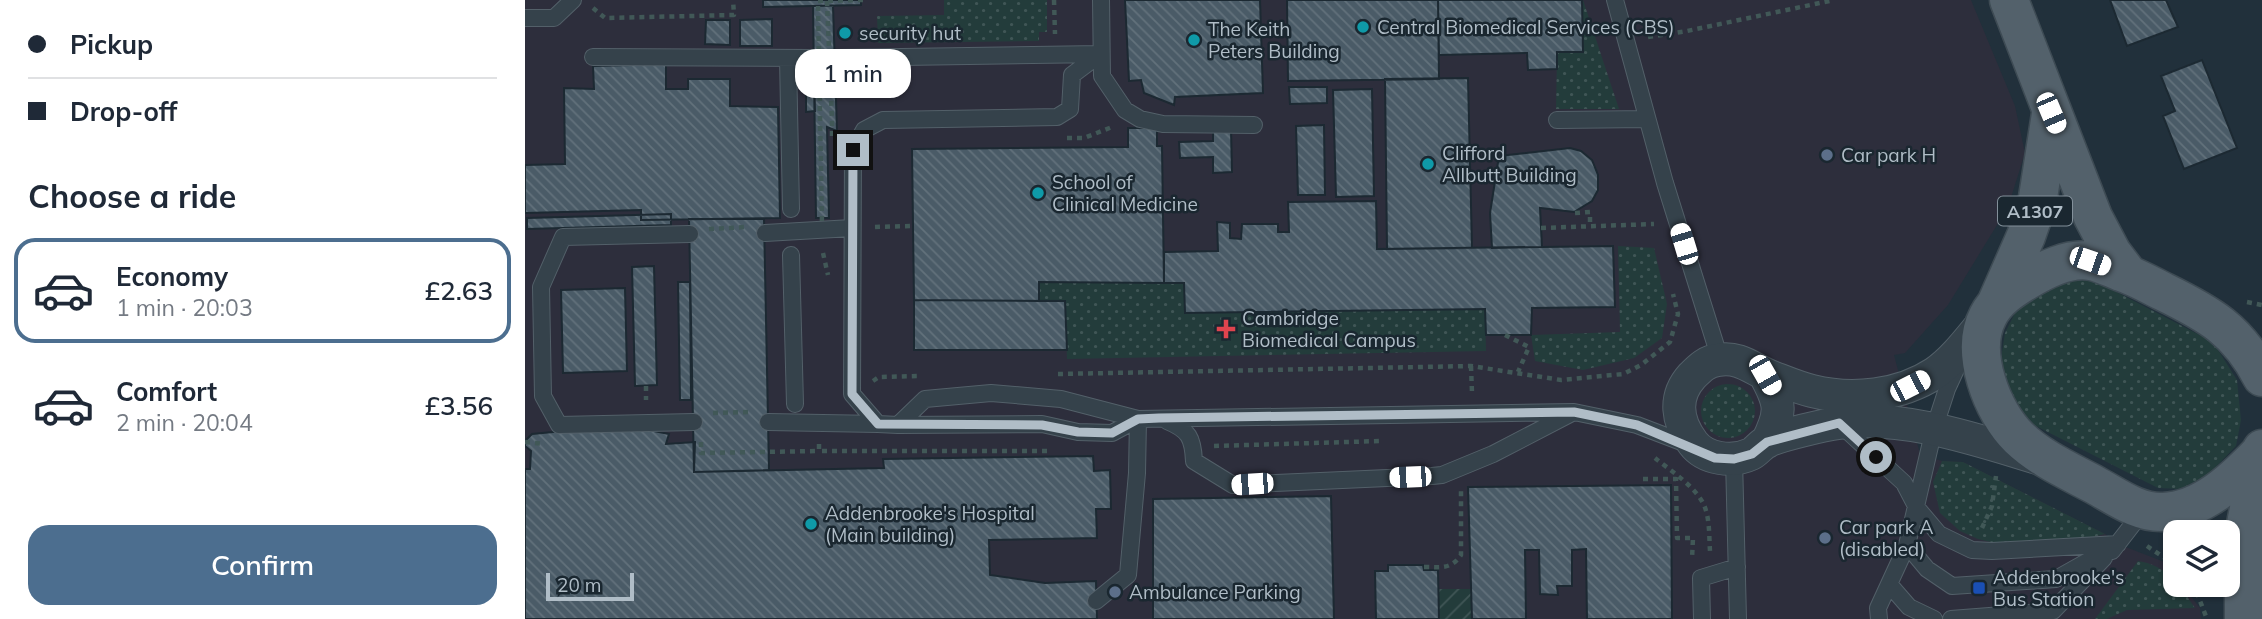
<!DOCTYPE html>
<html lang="en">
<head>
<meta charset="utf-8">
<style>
  body { margin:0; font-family:Mulish,sans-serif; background:#f2f2f3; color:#1f2937; height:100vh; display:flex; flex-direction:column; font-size:26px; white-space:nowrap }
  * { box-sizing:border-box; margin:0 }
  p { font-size:23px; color:#747a83 }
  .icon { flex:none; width:38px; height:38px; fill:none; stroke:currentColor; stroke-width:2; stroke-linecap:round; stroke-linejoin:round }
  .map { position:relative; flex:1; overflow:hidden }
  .side { display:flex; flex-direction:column; background:#fff; width:525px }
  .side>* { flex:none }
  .guide { display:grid; align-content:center; height:154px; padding:0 28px; background:#fff }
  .controls { position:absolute; left:1638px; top:520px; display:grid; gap:14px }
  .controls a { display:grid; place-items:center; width:77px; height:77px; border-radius:14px; background:#fff; box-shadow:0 2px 5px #0004; font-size:35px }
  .scale { position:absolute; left:21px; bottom:18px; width:88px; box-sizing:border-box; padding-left:7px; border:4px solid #b0bdc7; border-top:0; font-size:19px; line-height:24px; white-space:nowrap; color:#b0bdc7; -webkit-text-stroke:5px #1a2730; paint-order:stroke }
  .end { position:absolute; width:32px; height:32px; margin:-16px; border:9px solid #b0bdc7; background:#111; box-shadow:0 0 0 4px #111 }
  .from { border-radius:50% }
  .bubble { position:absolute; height:49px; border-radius:21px; background:#fff; box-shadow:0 2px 5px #0004; font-size:23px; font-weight:600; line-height:49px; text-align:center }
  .car { position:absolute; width:21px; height:42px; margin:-21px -10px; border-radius:9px; box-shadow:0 0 5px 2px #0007; background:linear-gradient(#fff 24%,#345 0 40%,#fff 0 76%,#345 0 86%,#fff 0) }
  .guide b { display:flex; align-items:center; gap:24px; height:66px; font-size:26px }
  .guide b+b { border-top:2px solid #e0e1e3 }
  .guide i { width:18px; height:18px; background:#1f2937 }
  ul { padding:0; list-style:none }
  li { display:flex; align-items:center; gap:21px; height:105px; margin:0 14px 10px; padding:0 14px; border:4px solid transparent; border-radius:21px }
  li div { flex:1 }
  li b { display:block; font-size:26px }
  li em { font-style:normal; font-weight:600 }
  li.on { border-color:#4c6e8f }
  li>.icon { width:63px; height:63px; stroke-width:1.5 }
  h2 { padding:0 28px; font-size:32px; line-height:84px }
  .cta { display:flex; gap:14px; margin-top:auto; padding:14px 28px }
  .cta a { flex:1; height:80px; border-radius:21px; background:#4c6e8f; color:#fff; font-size:28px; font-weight:600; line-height:80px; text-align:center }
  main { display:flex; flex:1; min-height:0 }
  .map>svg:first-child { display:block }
</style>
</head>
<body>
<main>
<section class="side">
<div class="guide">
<b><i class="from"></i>Pickup</b>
<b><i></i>Drop-off</b>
</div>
<h2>Choose a ride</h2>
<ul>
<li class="on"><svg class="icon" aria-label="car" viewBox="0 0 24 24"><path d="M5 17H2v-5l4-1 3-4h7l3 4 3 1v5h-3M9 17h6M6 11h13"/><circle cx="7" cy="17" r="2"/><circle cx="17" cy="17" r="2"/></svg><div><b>Economy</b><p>1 min · 20:03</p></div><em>£2.63</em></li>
<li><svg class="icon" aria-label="car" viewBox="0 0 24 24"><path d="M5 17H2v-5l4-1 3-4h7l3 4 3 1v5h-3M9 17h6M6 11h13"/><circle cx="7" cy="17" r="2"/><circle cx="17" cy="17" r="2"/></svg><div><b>Comfort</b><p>2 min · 20:04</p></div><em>£3.56</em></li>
</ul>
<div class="cta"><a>Confirm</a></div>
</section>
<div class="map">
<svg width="1737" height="619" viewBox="0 0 1737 619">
  <defs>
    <pattern id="grass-dots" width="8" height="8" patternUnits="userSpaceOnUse" patternTransform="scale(1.75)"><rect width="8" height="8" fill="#233c3b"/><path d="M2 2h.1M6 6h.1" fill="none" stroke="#405656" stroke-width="1.8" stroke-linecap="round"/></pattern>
    <pattern id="garden-furrows" width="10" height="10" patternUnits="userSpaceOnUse" patternTransform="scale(1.75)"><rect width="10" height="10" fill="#233c3b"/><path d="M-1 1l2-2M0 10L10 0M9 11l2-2" fill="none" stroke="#405656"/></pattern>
    <pattern id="building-back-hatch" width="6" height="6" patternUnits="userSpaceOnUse" patternTransform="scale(1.75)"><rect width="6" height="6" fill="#4a5b67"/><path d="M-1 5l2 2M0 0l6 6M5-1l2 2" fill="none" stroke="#62717b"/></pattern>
  </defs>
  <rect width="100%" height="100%" fill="#21303b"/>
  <path fill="#2d2e3c" d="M0,0H1446L1490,106L1500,153L1483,207L1423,305L1380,353L1369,355L1395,454L1417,461L1438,462L1580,534L1593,544L1642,563L1650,575V584L1657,585L1675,608L1676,619H0Z"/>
  <path fill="url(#grass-dots)" d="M419,0H522V32H514V41L353,43L352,16L419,15Z
    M1057,0H1058L1094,109H1031L1032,52H1058Z
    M1093,246L1129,248L1142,304L1137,338L1109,358L1058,370L1010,361L1006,335L1095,332Z
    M1553,278L1576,284L1688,342L1712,380L1716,420L1711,446L1684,474L1656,489L1633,488L1505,423L1481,395L1475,365L1480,333L1493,307L1522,283Z
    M514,282L659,283L660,313L960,309L961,351L542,359L540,301H514Z
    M1176 411a27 27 0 1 1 54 0a27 27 0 1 1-54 0Z
    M1417,461L1438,462L1580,534L1560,539L1474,544L1453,539L1435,531L1415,513L1408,482Z
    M1613,561C1642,565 1655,586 1670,608L1602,610L1582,619H1570Z"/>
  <path fill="url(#garden-furrows)" d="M914,589H946L947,619H914Z"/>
  <path fill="url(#building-back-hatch)" stroke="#1c2932" stroke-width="2" d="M238,0H336V5L238,7Z
    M600,0H735L738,93L650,97L649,105L619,93L616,80L604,81Z
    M762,0H913L914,79L763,81Z
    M913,0H1057L1058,52H1032V69L1003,70L1002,53L914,55Z
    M1585,0H1641L1653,27L1602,46Z
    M288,6H308L312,131L302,127L304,218H291Z
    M247,19V46H215V20Z
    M181,20H205V45L180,44Z
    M1677,60L1712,148L1659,169L1638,116L1650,111L1636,76Z
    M141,64V89H163V79H205V106L253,107L255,218L116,220V210L0,213V165L40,164L39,88L69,89L68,66Z
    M289,76L290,111L281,112V77Z
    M943,78L947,248L862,249L860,79Z
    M764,87H802V103L765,104Z
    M847,89L849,196L811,197L808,90Z
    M799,125L800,195H773L771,126Z
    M603,128H632V146H637L639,283L514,282V301L389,300L387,149L603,147Z
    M706,129L707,172L688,173V157L655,158L654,142L688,141V130Z
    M1045,148L1056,151L1067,160L1073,175V190L1067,201L1049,212L1015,208L1017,247L967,248L965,213L974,156Z
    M851,201L852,249L1088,246L1090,307L1007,308L1006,335H961L960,309L660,313L659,283H639V252L693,251L692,222L705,223V238L716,239L717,224H753V232H764L763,202Z
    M146,214V225L2,229V218Z
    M164,219H239L244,470L169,472Z
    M129,266L132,385L110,386L107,267Z
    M153,282H165L166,400H155Z
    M100,288L102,371L38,373L36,290Z
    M389,300L540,301L542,350H389Z
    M49,430L129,431L144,434L141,444L170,442L169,472L359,468L358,459L568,456L569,471L585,470L586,509H571L572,538L464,540L465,575L520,583L571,581L572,619H0V469H5L6,451L0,446V441L7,434Z
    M1146,485L1147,619H1062L1061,549L1047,550V586H1032L1033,595L1015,594L1014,550H1000L1001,619H947L943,487Z
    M806,496L809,619H628V499Z
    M863,565H898L899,570H913L914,619H851L850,571H863Z"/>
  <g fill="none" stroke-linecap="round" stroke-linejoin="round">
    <g stroke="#536069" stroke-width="18">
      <path id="lane" d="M576,0L577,76L600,110L615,119L638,124L729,125
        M1090,0L1140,183L1195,359
        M0,18H29L48,0
        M575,54L547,75L545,109L532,117L358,120L339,130L328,150L327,394L353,424L373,425L400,399L466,393L536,399L613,419L1049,412L1112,425L1167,446
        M68,57L288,58
        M263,58L266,209
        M310,58L575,54
        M1032,120L1122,119
        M240,233L327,228
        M165,234L38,237L16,287L18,396L34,425L169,422
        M266,255L270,404
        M642,421C664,430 668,438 669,461L708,485L907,476L917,475L968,454L1047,413
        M243,422L353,424
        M373,425L517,424L553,432L587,433L613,419
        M1316,425L1379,483L1392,508L1414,534L1447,550L1467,551L1593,544
        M1209,459L1213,619
        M1382,545L1402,569L1427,586L1531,579L1588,547
        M1587,551L1618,511
        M1364,584L1384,607L1409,619
        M571,601L603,575L612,473L613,419
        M1177,619L1176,578L1212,567
        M1354,619L1353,608L1382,545L1409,429L1422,389L1434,363
        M1426,619L1528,611L1579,558"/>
    </g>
    <g stroke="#536069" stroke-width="34">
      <path id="street" d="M1461,319C1445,338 1430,359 1410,373C1375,396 1327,401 1287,391C1274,388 1260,382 1247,377C1228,370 1216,356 1193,360C1182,361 1175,368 1167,376C1148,397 1152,422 1168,443C1180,459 1207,463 1226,454C1232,451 1236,444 1243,441C1256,435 1299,425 1314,423C1380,414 1455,441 1516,459
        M1240,375C1256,404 1257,412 1242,442"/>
    </g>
    <g stroke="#3e4b54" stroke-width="41">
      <path id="primary" d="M1484,0L1568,217L1587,253L1603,274
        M1472,302L1501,236L1512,204L1526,114
        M1737,377C1713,330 1684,314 1639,292C1625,285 1611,277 1596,272C1586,268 1576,263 1566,261C1544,257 1519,270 1501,281C1486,290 1471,300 1463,316C1444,352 1467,412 1494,438C1516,459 1544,471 1570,485C1592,497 1613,513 1638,512C1677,511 1710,479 1735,453L1737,449
        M1719,619V534L1735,453"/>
    </g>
    <path stroke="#415857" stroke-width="4.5" stroke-dasharray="5 5" stroke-linecap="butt" d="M529,0L530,34
      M293,1L338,0
      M68,8L80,18L209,15L208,0
      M1123,37L1162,31L1309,0
      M307,121V139
      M542,138H559L587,127
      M1050,213L1065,212V227
      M350,227L388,226
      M1016,228L1129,224
      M184,229L221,227
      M298,253L303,275
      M1722,302L1737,305
      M980,335L1004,347L993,372
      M946,366L947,393
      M533,374L946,366L1036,380L1098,374L1116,365L1145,342L1153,314L1148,294
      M348,381L354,377L394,376
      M121,386V400
      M188,413L225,412
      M0,442L20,444
      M176,442V453L294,451
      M294,444V451H526
      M689,446L855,441
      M1130,458C1146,471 1170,486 1179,505C1185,519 1184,537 1185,551L1183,552
      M1118,479H1151L1152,538H1168L1167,559
      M1457,528L1467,506L1471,476
      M1622,546L1650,565
      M899,567C915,567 926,570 936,555V491
      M1666,584L1672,593L1682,619"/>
    <use href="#lane" stroke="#35424b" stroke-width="16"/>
    <use href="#street" stroke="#35424b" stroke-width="32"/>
    <use href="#primary" stroke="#53616b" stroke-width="38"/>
    <path stroke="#415857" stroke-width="4.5" stroke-dasharray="5 5" stroke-linecap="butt" d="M302,1L307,121
      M293,6L297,224"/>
  </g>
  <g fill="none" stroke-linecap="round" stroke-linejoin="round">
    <path stroke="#b0bdc7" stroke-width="9" d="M328,150L327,394L353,424L517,425L553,432L587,433L613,419L634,418L1049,412L1112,425L1190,458L1209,459L1227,454L1242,442L1314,423L1351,457"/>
  </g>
  <g fill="#0f9aa8" stroke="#1a2730" stroke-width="2.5">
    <circle cx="838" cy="27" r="7"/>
    <circle cx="320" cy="33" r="7"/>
    <circle cx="669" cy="40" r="7"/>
    <circle cx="903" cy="164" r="7"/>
    <circle cx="513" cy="193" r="7"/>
    <circle cx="286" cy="524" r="7"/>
  </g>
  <g fill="#5c6f8a" stroke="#1a2730" stroke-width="2.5">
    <circle cx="1302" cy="155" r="7"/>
    <circle cx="1300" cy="538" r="7"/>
    <circle cx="590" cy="592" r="7"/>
  </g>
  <path fill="#e0444e" stroke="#1a2730" stroke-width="2.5" d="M697.5 318.5h7v7h7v7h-7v7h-7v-7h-7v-7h7z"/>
  <rect fill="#1a4fb4" stroke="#1a2730" stroke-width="2.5" x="1447" y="581" width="14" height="14" rx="3.5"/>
  <g text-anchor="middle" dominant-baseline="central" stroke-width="5" stroke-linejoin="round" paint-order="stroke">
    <rect fill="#1a2730" stroke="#83909a" stroke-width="2" x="1473" y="196.5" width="74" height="29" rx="5"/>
    <g font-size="18" font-weight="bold" fill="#b0bdc7">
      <text x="1510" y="211">A1307</text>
    </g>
    <g font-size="19" fill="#b0bdc7" stroke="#1a2730" text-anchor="start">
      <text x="852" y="27">Central Biomedical Services (CBS)</text>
      <text x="683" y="29">The Keith<tspan x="683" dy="22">Peters Building</tspan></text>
      <text x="334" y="33">security hut</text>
      <text x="917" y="153">Clifford<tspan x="917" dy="22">Allbutt Building</tspan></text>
      <text x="1316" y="155">Car park H</text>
      <text x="527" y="182">School of<tspan x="527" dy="22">Clinical Medicine</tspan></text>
      <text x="717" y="318">Cambridge<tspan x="717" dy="22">Biomedical Campus</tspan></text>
      <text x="300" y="513">Addenbrooke's Hospital<tspan x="300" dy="22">(Main building)</tspan></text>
      <text x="1314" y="527">Car park A<tspan x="1314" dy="22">(disabled)</tspan></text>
      <text x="1468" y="577">Addenbrooke's<tspan x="1468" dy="22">Bus Station</tspan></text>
      <text x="604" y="592">Ambulance Parking</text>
    </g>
  </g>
</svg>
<div class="controls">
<a><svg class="icon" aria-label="layers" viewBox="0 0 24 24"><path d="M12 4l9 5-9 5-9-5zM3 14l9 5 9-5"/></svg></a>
</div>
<div class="scale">20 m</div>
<i class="end from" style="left:1351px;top:457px"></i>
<i class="end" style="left:328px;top:150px"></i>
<div class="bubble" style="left:270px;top:49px;width:116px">1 min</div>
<i class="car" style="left:1526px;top:113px;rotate:157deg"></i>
<i class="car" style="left:1159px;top:244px;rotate:343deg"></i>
<i class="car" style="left:1565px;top:261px;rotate:109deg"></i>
<i class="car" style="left:1240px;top:375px;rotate:150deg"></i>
<i class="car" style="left:1385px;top:386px;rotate:63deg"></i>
<i class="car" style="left:885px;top:477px;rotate:268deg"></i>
<i class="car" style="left:727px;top:484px;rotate:266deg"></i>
</div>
</main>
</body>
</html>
